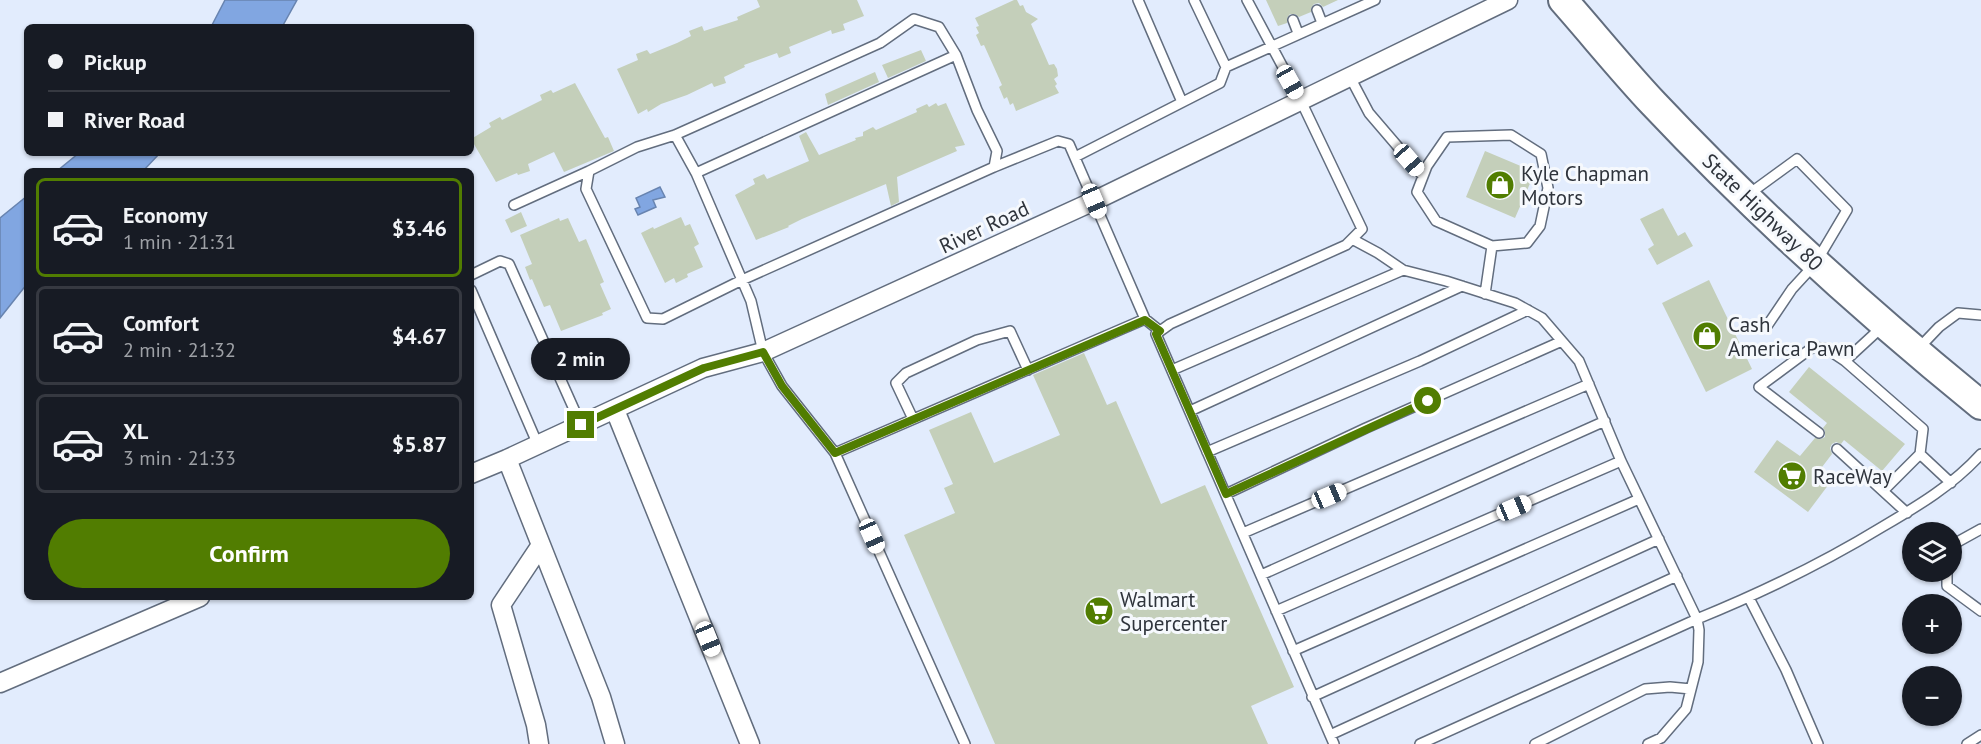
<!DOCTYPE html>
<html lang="en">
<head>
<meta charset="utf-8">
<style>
  body { margin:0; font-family:"PT Sans",sans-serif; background:#20242c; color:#f1f3f6; height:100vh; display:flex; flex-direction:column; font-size:22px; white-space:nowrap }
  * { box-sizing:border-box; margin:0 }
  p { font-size:20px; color:#9ea1a6 }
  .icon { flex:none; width:33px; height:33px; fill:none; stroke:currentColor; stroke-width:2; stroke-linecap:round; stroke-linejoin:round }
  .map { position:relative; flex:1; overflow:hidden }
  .details { position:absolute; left:24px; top:168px; width:450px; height:432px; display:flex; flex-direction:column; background:#171b24; border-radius:9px; box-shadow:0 2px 4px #0004 }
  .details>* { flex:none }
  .hud { position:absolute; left:24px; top:24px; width:450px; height:132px; border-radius:9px; box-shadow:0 2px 4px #0004; display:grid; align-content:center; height:132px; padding:0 24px; background:#171b24 }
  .fabs { position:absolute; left:1902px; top:522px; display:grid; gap:12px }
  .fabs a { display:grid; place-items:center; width:60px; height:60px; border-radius:50%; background:#171b24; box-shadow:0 2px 4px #0004; font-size:30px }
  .end { position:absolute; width:27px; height:27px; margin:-14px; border:8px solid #517d01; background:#fff; box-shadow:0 0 0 3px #fff }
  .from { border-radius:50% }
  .bubble { position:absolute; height:42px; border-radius:21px; background:#171b24; box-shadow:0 2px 4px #0004; font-size:20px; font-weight:700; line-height:42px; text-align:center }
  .car { position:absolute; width:18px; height:36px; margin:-18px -9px; border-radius:8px; box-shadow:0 0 4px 2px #0007; background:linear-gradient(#fff 24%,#345 0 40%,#fff 0 76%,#345 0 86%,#fff 0) }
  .hud b { display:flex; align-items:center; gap:21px; height:57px; font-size:22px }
  .hud b+b { border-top:2px solid #363941 }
  .hud i { width:15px; height:15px; background:#f1f3f6 }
  ul { padding:10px 0 0; list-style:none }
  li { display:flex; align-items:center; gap:18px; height:99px; margin:0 12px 9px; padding:0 12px; border:3px solid #363941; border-radius:9px }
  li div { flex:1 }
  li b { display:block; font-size:22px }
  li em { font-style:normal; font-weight:700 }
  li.current { border-color:#517d01 }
  li>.icon { width:54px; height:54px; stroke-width:1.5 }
  .primary-button { display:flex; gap:12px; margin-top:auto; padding:12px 24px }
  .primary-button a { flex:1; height:69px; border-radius:36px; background:#517d01; color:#fff; font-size:24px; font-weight:700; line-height:69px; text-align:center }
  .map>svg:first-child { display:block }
</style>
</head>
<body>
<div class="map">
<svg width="1981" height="744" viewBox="0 0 1981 744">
  <rect width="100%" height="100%" fill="#e2ecfd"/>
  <path fill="#81a6e1" stroke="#6884b0" stroke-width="1.5" d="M225,0H297L282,27H211Z
    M79,153H160L143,171H57Z
    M660,187L665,197L653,200L656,207L638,215L635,209L640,207L636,198Z
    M27,196V284L0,318V218Z"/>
  <path fill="#c4cfba" d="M757,0H857L864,16L843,24L845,30L832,34L831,30L789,47L791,53L779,58L777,53L744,65L745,67L724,77L726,83L714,87L712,83L687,95L661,104L648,112L647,109L638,114L617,69L638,60L636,54L647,50L650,54L677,43L691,36L689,31L702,26L704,31L738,20L737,17L760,7Z
    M1014,0H1017L1020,6L1023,5L1026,12L1038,19L1031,24L1049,65L1054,64L1057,69L1058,76L1054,79L1057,84L1055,86L1059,93L1016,111L1013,103L1010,105L1007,97L1004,99L999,87L1002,85L984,45L981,46L976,35L979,33L976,27L979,26L975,18Z
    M1266,0H1338L1323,7L1319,3L1314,4L1311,8V12L1299,17L1295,14H1290L1287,18V23L1278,26Z
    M921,50L926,61L888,78L882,65Z
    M875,72L879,82L828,105L825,94Z
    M575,83L605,138L608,137L614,151L564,172L554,152L528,164L530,171L518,175L517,173L496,182L471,139L491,127L489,123L500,117L502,120L542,100L540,95L551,90L553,93Z
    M936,103L938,106L946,103L965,145L955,147L957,151L897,177L899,202L891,206L886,184L802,219L788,226L789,227L756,240L735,195L755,184L753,179L764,174L767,179L809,161L799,136L806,132L819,155L856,140L855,138L863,136V132L873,127L876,130L917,112L916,109L927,104L929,107Z
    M1485,151L1535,172L1515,218L1466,197Z
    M1663,208L1678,236L1685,232L1693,246L1657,265L1648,249L1654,245L1640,219Z
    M521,212L527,226L511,233L505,220Z
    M681,217L685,226L690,224L699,244L694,247L703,267L687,274L688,277L676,283L674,278L665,283L641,233L653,227L654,229Z
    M559,218L560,221L568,218L579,242L586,239L604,282L600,284L611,309L602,313L603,315L561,331L550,305L544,307L532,279L530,280L525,267L532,264L520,235Z
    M1709,280L1752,369L1706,392L1662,303Z
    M1084,353L1107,405L1116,401L1161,504L1205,485L1294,687L1251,706L1268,744H995L904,535L955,513L944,488L953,484L929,430L971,412L994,463L1060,435L1033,375Z
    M1809,367L1905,444L1882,471L1844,440L1841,444L1836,442L1832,444L1830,448L1832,454L1819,471L1832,480L1808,512L1754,472L1777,440L1800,456L1815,438L1821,439L1825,437V431L1823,428L1827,423L1789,392Z"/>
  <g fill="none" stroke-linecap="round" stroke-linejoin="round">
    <g stroke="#626d7e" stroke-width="12">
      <path id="service" d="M1138,0L1182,102
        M1194,0L1226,67L1375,0
        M1247,0L1301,101L1362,229L1346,245L1170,324L1156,334L1334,744
        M1317,10L1322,23
        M914,19L939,27L956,55L977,110L997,151L994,167L742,280L663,319L647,318L586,189L589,171L637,147L675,135L880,43Z
        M1293,20L1298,33
        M1350,77L1369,113L1423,176
        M675,135L696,173L751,301L763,352L782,386L835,453
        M1075,157L1220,83L1226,67
        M994,167L1058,141L1069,144L1145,319
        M696,173L956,55
        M1749,194L1797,159L1847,210L1815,264L1792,289L1767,326
        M514,205L589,171
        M1352,239L1378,253L1403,270L1446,281L1515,303L1542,318L1579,361L1621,461L1697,619C1761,593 1823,563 1882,527C1918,506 1953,485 1981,454
        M471,275L500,261L509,264L581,425
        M471,290L538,445
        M1485,294L1492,246L1527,243L1540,226L1548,188L1541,154L1511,135L1447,137L1427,166L1417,192L1436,221L1492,246
        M1919,348L1939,327L1958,313L1981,315
        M1845,361L1923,429L1920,454L1951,483
        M1172,370L1403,270
        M1190,411L1462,286
        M913,419L896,383L906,373L977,340L1010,331L1028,370
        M1819,433L1759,387L1813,347L1827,349L1845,361L1883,326
        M1837,449L1907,513
        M1207,452L1420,361L1528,310
        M1883,491L1920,454
        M1226,494L1366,428L1562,341
        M1243,533L1589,384
        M1952,545L1981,529
        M1947,572V586L1981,611
        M1261,575L1605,421
        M1749,598L1786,670L1818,744
        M1276,611L1621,461
        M1293,651L1639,499
        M1312,697L1659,539
        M1330,735L1677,576
        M965,744L835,453L1145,319L1160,331
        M1420,744L1697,619L1699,630L1698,662L1686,709L1661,738L1648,744
        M1535,744L1645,689L1670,687L1691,689
        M1967,744L1981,735"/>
    </g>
    <g stroke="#626d7e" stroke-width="21">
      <path id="minor" d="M615,410L750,744
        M507,459L541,545
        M471,474L507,459L703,368L763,352L1094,201L1508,0
        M0,683L200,597
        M539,744L536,725L501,605L541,545L601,697L615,744"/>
    </g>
    <g stroke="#626d7e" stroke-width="32">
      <path id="primary" d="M1563,0C1593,34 1622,70 1653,103C1755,211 1865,311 1981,405"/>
    </g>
    <use href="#service" stroke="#fff" stroke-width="9"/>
    <use href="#minor" stroke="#fff" stroke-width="18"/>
    <use href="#primary" stroke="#fff" stroke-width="28"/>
  </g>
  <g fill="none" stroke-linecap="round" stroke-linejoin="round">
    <path stroke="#517d01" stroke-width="8" d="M581,425L704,368L763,352L782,386L835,453L1145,320L1160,331L1156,334L1226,494L1428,401"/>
  </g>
  <defs>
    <g id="shop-disc" transform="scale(1.5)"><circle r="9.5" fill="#517d01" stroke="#f6f9fd"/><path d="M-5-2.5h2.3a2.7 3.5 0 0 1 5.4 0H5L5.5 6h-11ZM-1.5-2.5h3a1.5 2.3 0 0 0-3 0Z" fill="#fff"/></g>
    <g id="supermarket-disc" transform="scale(1.5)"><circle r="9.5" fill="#517d01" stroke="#f6f9fd"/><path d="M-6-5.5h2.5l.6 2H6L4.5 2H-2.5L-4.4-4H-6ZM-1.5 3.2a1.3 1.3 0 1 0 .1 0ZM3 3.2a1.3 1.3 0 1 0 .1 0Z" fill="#fff"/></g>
  </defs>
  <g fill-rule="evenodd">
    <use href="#shop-disc" x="1500" y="185"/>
    <use href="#shop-disc" x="1707" y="336"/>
    <use href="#supermarket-disc" x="1792" y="476"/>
    <use href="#supermarket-disc" x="1099" y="611"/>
  </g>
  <g text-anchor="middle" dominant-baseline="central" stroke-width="6" stroke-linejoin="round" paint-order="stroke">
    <g font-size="21" fill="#2f343c" stroke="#f6f9fd" text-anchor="start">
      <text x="1521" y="173">Kyle Chapman<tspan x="1521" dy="24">Motors</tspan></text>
      <text x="1728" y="324">Cash<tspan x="1728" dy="24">America Pawn</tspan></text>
      <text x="1813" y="476">RaceWay</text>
      <text x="1120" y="599">Walmart<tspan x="1120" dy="24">Supercenter</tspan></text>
    </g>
    <g font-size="21" fill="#2f343c" stroke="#f6f9fd">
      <text transform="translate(1763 212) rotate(44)">State Highway 80</text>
      <text transform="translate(984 227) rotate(-25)">River Road</text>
    </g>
  </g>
</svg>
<div class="fabs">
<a><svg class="icon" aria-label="layers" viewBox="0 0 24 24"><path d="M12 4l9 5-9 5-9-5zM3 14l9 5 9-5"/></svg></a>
<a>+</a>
<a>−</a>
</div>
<i class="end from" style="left:1428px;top:401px"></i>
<i class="end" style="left:581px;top:425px"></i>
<div class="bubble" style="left:531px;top:338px;width:99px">2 min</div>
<i class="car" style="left:1290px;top:82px;rotate:151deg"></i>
<i class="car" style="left:1409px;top:160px;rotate:139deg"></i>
<i class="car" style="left:1094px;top:201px;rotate:157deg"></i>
<i class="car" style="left:1329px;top:496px;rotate:67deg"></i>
<i class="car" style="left:1514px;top:508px;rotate:67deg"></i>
<i class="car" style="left:872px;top:536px;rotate:156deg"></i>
<i class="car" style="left:708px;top:639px;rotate:158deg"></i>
<div class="hud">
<b><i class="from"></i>Pickup</b>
<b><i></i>River Road</b>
</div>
<section class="details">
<ul>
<li class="current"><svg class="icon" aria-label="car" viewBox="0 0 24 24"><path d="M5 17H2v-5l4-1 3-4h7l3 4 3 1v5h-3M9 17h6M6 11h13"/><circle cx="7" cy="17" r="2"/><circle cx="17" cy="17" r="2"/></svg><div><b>Economy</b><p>1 min · 21:31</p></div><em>$3.46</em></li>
<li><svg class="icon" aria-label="car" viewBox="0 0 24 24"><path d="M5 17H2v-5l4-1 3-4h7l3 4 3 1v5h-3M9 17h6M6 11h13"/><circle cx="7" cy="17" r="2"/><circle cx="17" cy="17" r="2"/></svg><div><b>Comfort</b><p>2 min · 21:32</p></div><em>$4.67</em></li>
<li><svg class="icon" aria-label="car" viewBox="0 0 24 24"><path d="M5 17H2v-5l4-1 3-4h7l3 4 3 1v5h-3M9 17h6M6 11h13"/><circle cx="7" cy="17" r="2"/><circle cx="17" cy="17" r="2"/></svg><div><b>XL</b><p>3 min · 21:33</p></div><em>$5.87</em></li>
</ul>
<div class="primary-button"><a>Confirm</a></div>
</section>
</div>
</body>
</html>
